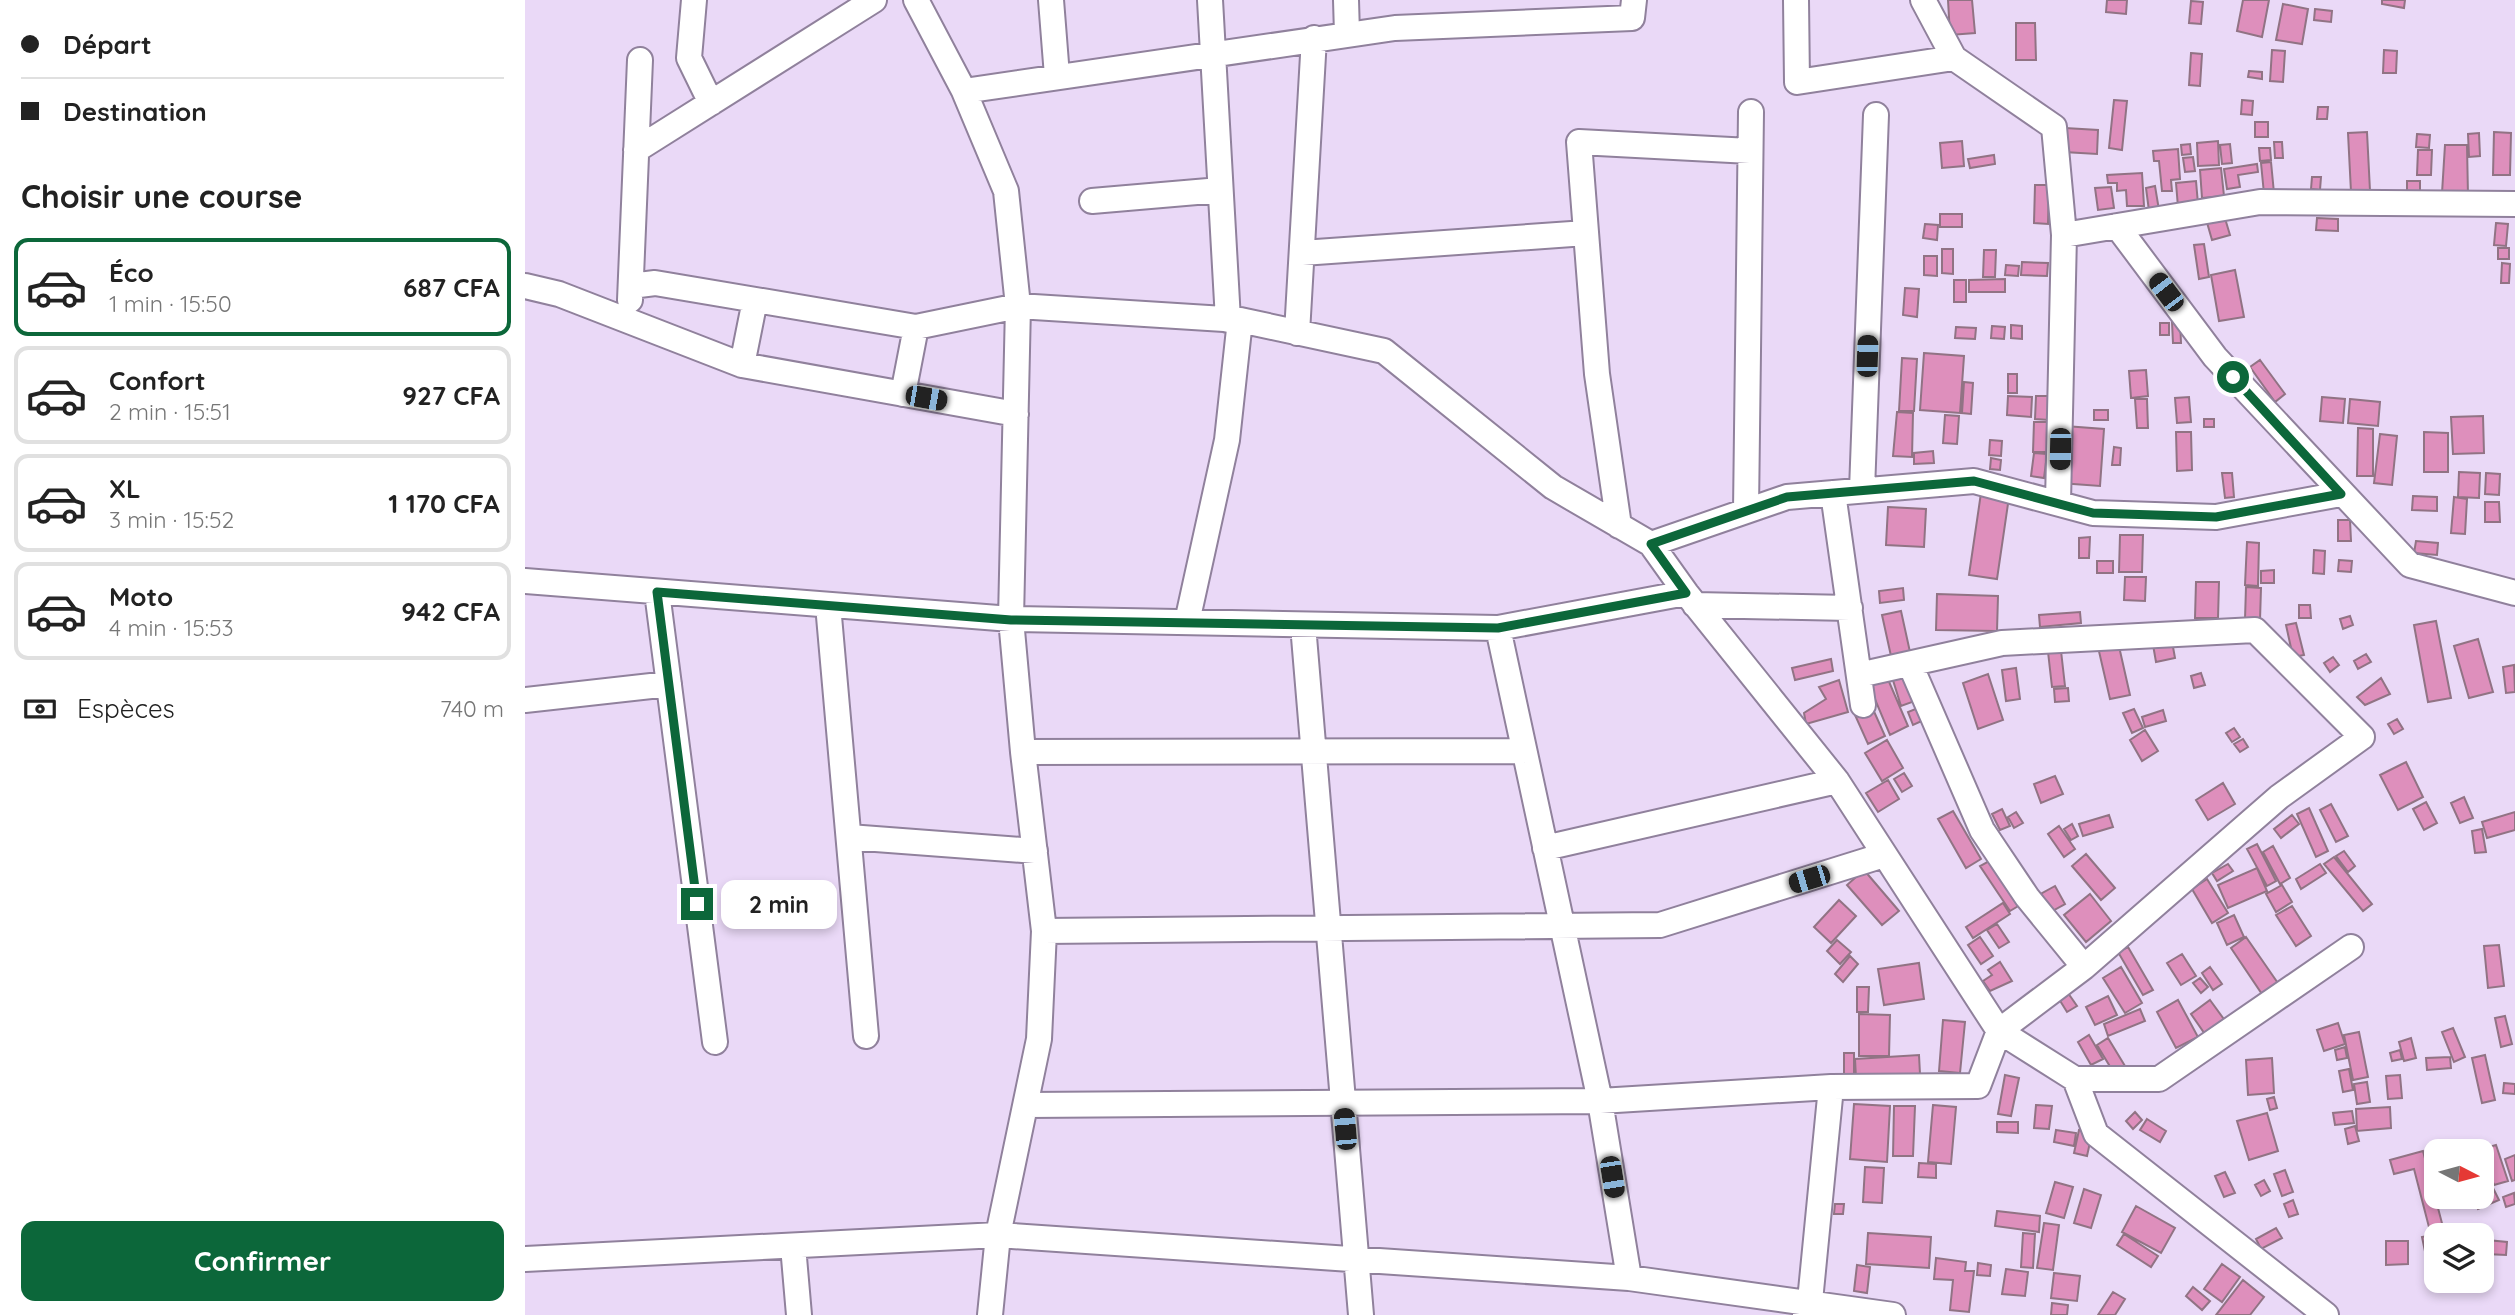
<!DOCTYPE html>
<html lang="fr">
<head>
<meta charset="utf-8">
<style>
  body { margin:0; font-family:Quicksand,sans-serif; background:#f2f2f2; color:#222; height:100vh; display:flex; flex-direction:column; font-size:26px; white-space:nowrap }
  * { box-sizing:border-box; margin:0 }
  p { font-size:23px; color:#767676 }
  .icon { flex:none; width:38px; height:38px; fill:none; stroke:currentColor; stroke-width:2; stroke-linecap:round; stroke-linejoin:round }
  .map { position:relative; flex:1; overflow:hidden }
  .side { display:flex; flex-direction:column; background:#fff; width:525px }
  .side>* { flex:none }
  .banner { display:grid; align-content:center; height:154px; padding:0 21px; background:#fff }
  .needle { width:46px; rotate:96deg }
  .buttons { position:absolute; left:1899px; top:1139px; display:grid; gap:14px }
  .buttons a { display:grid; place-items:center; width:70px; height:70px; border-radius:14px; background:#fff; box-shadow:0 4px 10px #0003; font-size:35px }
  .end { position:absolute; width:32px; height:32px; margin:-16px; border:9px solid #0c673a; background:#fff; box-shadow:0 0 0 4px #fff }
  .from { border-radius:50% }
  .bubble { position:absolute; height:49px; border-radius:14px; background:#fff; box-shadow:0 4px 10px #0003; font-size:23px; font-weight:800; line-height:49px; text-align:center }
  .car { position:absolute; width:21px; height:42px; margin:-21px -10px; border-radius:9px; box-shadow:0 0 5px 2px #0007; background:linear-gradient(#222 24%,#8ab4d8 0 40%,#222 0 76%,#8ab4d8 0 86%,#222 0) }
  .banner b { display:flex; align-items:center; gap:24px; height:66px; font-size:26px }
  .banner b+b { border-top:2px solid #e0e0e0 }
  .banner i { width:18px; height:18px; background:#222 }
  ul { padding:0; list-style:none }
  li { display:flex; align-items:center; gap:21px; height:98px; margin:0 14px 10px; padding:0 7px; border:4px solid #e0e0e0; border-radius:14px }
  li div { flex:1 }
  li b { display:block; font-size:26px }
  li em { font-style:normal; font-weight:800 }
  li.active { border-color:#0c673a }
  li>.icon { width:63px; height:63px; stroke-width:1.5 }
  h2 { padding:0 21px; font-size:32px; line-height:84px }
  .pay { display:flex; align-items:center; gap:18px; height:77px; padding:0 21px; font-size:26px }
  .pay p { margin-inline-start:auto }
  .primary-button { display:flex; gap:14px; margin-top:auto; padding:14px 21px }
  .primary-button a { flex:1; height:80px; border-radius:14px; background:#0c673a; color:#fff; font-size:28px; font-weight:800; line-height:80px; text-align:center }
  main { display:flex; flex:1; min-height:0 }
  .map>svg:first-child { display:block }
</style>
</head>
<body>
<main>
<section class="side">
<div class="banner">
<b><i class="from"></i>Départ</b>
<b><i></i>Destination</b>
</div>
<h2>Choisir une course</h2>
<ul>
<li class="active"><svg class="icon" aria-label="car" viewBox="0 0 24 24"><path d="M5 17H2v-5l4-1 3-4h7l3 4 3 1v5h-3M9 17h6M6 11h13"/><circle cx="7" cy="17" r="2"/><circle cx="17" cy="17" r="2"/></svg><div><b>Éco</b><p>1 min · 15:50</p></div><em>687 CFA</em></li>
<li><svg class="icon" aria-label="car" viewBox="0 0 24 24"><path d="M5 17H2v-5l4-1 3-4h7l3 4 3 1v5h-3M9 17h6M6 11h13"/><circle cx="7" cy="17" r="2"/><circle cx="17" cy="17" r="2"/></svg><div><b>Confort</b><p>2 min · 15:51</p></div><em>927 CFA</em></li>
<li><svg class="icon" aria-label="car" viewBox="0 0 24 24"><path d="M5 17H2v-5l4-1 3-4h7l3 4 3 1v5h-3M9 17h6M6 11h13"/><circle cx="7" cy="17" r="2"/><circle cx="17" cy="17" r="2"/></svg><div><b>XL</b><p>3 min · 15:52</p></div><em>1 170 CFA</em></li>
<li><svg class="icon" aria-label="car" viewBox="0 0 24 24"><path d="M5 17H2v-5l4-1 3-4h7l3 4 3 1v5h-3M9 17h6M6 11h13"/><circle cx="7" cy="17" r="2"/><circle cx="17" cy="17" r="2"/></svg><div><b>Moto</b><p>4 min · 15:53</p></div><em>942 CFA</em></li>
</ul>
<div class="pay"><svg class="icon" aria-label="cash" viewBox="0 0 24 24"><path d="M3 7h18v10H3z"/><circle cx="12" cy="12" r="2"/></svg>Espèces<p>740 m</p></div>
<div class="primary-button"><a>Confirmer</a></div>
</section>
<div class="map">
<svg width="1990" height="1315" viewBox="0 0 1990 1315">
  <rect width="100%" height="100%" fill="#ead9f7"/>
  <path fill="#de8fbc" stroke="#917384" stroke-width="2" d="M1423,0H1447L1450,33L1425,35Z
    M1582,0H1602L1601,14L1581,12Z
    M1718,0H1744L1737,37L1712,31Z
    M1857,0H1880L1879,8L1857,4Z
    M1666,1L1678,2L1676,24L1664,23Z
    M1758,4L1783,9L1777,44L1751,40Z
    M1790,9L1807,11L1806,22L1789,20Z
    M1491,23H1510L1511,60H1491Z
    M1747,50L1760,51L1758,82L1745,81Z
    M1859,50L1872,51L1871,73H1858Z
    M1666,53L1677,54L1675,86L1664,85Z
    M1724,71L1737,72V79L1723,77Z
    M1589,100L1602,101L1597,150L1584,148Z
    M1717,100L1728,101L1727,115L1716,114Z
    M1793,107H1803L1802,119H1792Z
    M1730,122H1743V137H1730Z
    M1540,128L1573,130L1572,154L1539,152Z
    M1842,132L1845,191L1826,192L1823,133Z
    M1969,132L1986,133L1985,175H1968Z
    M1954,133L1955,156L1944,157L1943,134Z
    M1892,134L1905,135L1904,148L1891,147Z
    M1437,141L1439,166L1417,168L1415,143Z
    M1693,141L1694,165L1673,166L1672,143Z
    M1749,142H1757L1758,158H1750Z
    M1665,144L1666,154L1657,155L1656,145Z
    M1705,144L1707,163L1697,164L1695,145Z
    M1920,145H1942L1943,196L1917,193Z
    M1734,148H1745L1746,160L1735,161Z
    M1653,149L1655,179L1646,180L1647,191H1637L1634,161H1629L1628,151Z
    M1893,150H1907L1906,175H1892Z
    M1469,155L1470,164L1445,168L1443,159Z
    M1668,157L1670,171L1660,172L1658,158Z
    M1746,162L1749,193L1739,194L1736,163Z
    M1732,164L1733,172L1713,175L1715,187L1702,189L1699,169Z
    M1696,168L1699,196L1677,198L1675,170Z
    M1617,173L1619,206H1602L1601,190L1592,191V183H1583L1582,175Z
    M1787,177H1796L1795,190L1786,189Z
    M1671,181L1673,204L1653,207L1651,183Z
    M1882,181H1895V191H1882Z
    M1510,185H1524L1523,224L1509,223Z
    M1630,186L1634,210L1624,211L1621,188Z
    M1586,187L1589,208L1573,210L1570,188Z
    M1415,214H1437V227H1415Z
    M1699,215L1705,235L1687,240L1681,219Z
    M1792,218L1813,219V231L1791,230Z
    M1971,223L1983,224L1981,246L1969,245Z
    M1400,224L1413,225L1412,240L1398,238Z
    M1679,244L1684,277L1674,279L1669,245Z
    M1973,248H1984V259H1973Z
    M1417,249H1428V274L1417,273Z
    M1459,250H1471L1470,277H1458Z
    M1399,256H1412V276L1399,275Z
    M1497,262L1523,263L1522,276L1496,275Z
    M1977,263L1985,264L1984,283H1976Z
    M1481,265L1494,266L1493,276L1480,275Z
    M1710,270L1719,317L1694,321L1686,275Z
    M1480,279V292H1444V280Z
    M1429,280H1441V302H1429Z
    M1380,288L1394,289L1392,317L1378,315Z
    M1655,321L1656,343H1648L1647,322Z
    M1635,323H1644V335H1635Z
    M1486,325L1497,326V339L1486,338Z
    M1467,326L1480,327L1479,339L1466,338Z
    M1431,327L1451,328L1450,339L1430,338Z
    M1399,353L1439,356L1435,413L1395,410Z
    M1377,358L1392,359L1389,411H1374Z
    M1735,360L1760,394L1750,402L1725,367Z
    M1621,370L1623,396L1606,398L1604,371Z
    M1483,374H1492V393H1483Z
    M1439,382L1448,383L1446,414L1437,413Z
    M1483,396L1507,397L1506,417L1482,415Z
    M1511,396H1525L1524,420L1510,419Z
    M1664,397L1666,422L1652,423L1650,398Z
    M1797,397L1820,399L1818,423L1795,421Z
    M1610,399H1622L1623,428H1612Z
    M1825,399L1855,402L1853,426L1823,423Z
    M1569,410H1583V420H1569Z
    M1372,412L1388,413L1387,457L1368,456Z
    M1420,415L1434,416L1432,444L1418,443Z
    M1958,416L1959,453L1928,454L1926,417Z
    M1679,419H1689V427H1679Z
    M1509,422H1522V452H1508Z
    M1540,426L1579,429L1575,486L1535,483Z
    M1833,428L1848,429V476H1832Z
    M1651,432H1666L1667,470L1652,471Z
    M1899,432L1923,433V472H1899Z
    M1855,434L1872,436L1867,485L1849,483Z
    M1465,440L1477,441L1476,456L1464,455Z
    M1589,447L1596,448L1595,465H1587Z
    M1408,451L1409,463L1389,464V453Z
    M1509,453L1522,454L1519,478L1506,476Z
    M1466,458L1476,460L1475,470L1465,469Z
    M1934,472L1955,473L1954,498L1933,497Z
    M1697,473H1707L1709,497L1700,498Z
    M1961,473L1975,474L1974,495L1960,494Z
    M1456,493L1484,497L1472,579L1444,575Z
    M1888,496L1912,497V511L1887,510Z
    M1929,497L1942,499L1940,534L1926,533Z
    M1960,502H1974L1975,522H1960Z
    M1363,507L1401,509L1399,547L1361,545Z
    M1813,520H1825L1826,541H1813Z
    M1595,535H1618L1617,572H1594Z
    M1565,537L1564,558H1554V538Z
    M1891,541L1913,543L1912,555L1889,553Z
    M1722,542L1734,543L1733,586L1720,585Z
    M1789,550L1800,551L1799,574L1788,573Z
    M1814,560L1827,561L1826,572L1813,571Z
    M1572,561H1588V573H1572Z
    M1749,570V583H1736V571Z
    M1600,577H1621L1620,601L1599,600Z
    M1671,582H1694L1693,618H1670Z
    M1721,587L1736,588L1735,620L1720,619Z
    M1378,588L1379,600L1355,603L1354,591Z
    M1412,594L1473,596L1472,631L1411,630Z
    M1774,605H1785L1786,618H1774Z
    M1376,611L1385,652L1366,656L1357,615Z
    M1555,612L1556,623L1515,627L1514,615Z
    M1825,616L1828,625L1818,629L1815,619Z
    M1911,621L1926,698L1903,702L1889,625Z
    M1771,623L1779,655L1768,657L1761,625Z
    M1646,636L1650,658L1631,662L1627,639Z
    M1953,639L1968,692L1944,698L1929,646Z
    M1535,642L1540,686L1527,687L1522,643Z
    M1593,642L1605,695L1585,699L1573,647Z
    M1841,654L1846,662L1833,669L1829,661Z
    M1808,657L1814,665L1805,672L1799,663Z
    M1306,659L1308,671L1270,680L1267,668Z
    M1989,665L1990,692L1981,693L1978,667Z
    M1491,668L1495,699L1481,701L1477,670Z
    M1359,670L1383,726L1365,735L1341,678Z
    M1381,672L1390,701L1376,706L1367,677Z
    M1676,673L1680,685L1669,688L1666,676Z
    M1463,674L1478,720L1453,729L1438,683Z
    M1856,678L1865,694L1840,705L1832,697Z
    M1314,680L1323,712L1281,724L1279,713L1301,699L1294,687Z
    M1543,688L1544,701L1530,702L1529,689Z
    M1347,707L1360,736L1343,744L1330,715Z
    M1393,708L1399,720L1388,725L1383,712Z
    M1609,709L1618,728L1607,733L1598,713Z
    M1638,710L1641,721L1620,727L1617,717Z
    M1872,719L1878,729L1869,734L1863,724Z
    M1709,728L1715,737L1707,742L1701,733Z
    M1620,730L1633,751L1617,761L1605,740Z
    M1718,739L1723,747L1715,752L1709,744Z
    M1362,740L1378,768L1357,781L1340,753Z
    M1881,762L1898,797L1873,810L1855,775Z
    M1379,773L1387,786L1377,792L1369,779Z
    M1530,776L1538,794L1516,803L1509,784Z
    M1363,780L1374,799L1353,812L1341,793Z
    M1698,783L1710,804L1683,820L1671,800Z
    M1939,797L1948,818L1935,823L1926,803Z
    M1901,802L1912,823L1899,830L1888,809Z
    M1806,804L1823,836L1811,842L1795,810Z
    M1784,808L1803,851L1791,857L1772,814Z
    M1477,809L1485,826L1475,830L1467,814Z
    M1428,811L1456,859L1441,868L1413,819Z
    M1491,812L1498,823L1489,828L1483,817Z
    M1990,812V830L1962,838L1957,822Z
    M1584,815L1588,827L1558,836L1554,824Z
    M1767,815L1774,824L1756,838L1749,829Z
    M1547,824L1553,836L1546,840L1539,829Z
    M1534,826L1550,849L1539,857L1523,834Z
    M1957,829L1961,852L1950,853L1947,831Z
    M1732,844L1751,881L1742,886L1722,849Z
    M1748,846L1765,878L1755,884L1738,852Z
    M1819,851L1830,866L1823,872L1811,856Z
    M1561,854L1590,888L1576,900L1547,866Z
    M1809,857L1847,904L1838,911L1799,864Z
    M1466,860L1495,905L1485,911L1455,866Z
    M1703,864L1708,871L1692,881L1687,873Z
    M1795,864L1801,873L1776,889L1771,879Z
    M1732,868L1742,891L1703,908L1693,885Z
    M1339,870L1374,911L1357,925L1322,885Z
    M1682,879L1703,913L1687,923L1667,889Z
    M1757,885L1767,902L1751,912L1741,894Z
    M1530,886L1540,904L1522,914L1512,896Z
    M1565,894L1586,921L1561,942L1539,915Z
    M1314,900L1331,916L1306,943L1289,927Z
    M1478,903L1485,914L1448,938L1441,927Z
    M1767,906L1786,936L1771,946L1751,915Z
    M1709,915L1719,937L1702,945L1692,923Z
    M1472,924L1484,942L1474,948L1462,930Z
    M1455,937L1468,956L1456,964L1443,945Z
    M1721,937L1757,989L1741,1000L1706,948Z
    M1312,940L1326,952L1315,964L1302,951Z
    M1974,945L1979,986L1963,988L1959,946Z
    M1603,947L1628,990L1618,995L1593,952Z
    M1657,954L1671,976L1656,985L1642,963Z
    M1325,956L1333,964L1318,982L1310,974Z
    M1475,962L1487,981L1465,991L1458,981L1467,975L1463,970Z
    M1394,963L1399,999L1359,1005L1353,969Z
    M1596,967L1617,1003L1600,1013L1578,978Z
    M1685,967L1697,984L1688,990L1677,973Z
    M1675,978L1683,987L1676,993L1668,983Z
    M1332,987H1344L1343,1012H1332Z
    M1543,993L1552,1006L1542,1012L1534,999Z
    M1583,996L1592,1015L1570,1025L1561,1007Z
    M1653,1000L1673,1037L1651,1048L1632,1012Z
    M1685,1000L1701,1022L1682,1037L1666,1014Z
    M1615,1009L1620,1021L1583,1036L1579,1024Z
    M1334,1014L1365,1015L1364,1056H1334Z
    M1980,1016L1987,1044L1976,1047L1970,1018Z
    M1418,1020L1440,1022L1435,1073L1414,1071Z
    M1813,1023L1820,1044L1799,1051L1792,1030Z
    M1928,1028L1940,1057L1929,1062L1917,1032Z
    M1834,1032L1843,1077L1828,1080L1819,1035Z
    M1564,1035L1578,1059L1566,1065L1553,1042Z
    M1583,1038L1603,1071L1592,1078L1572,1045Z
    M1886,1038L1891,1058L1879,1061L1874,1042Z
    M1820,1047L1822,1058L1812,1060L1810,1050Z
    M1875,1050L1877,1059L1867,1061L1865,1053Z
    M1319,1053H1329V1074H1319Z
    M1394,1055L1395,1074L1331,1078L1330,1059Z
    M1960,1055L1970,1100L1957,1103L1947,1058Z
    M1925,1057L1926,1068L1902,1070L1901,1058Z
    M1747,1058L1749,1093L1723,1095L1721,1060Z
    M1824,1069L1828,1090L1818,1092L1814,1071Z
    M1480,1075L1494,1078L1486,1116L1473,1114Z
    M1875,1075L1877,1098L1863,1099L1861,1076Z
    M1842,1082L1845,1102L1832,1104L1829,1084Z
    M1979,1083L1990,1084V1094L1978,1093Z
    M1749,1097L1752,1108L1745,1110L1742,1099Z
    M1329,1104L1365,1106L1362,1162L1325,1159Z
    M1408,1105L1431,1107L1426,1164L1403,1162Z
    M1511,1105L1527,1106L1524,1129L1509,1128Z
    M1369,1106H1390L1388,1156H1368Z
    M1865,1107L1866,1128L1832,1131L1831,1109Z
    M1827,1111L1829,1123L1810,1125L1808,1113Z
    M1610,1112L1617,1120L1608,1129L1601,1121Z
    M1742,1113L1753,1151L1724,1160L1712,1121Z
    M1622,1119L1641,1131L1635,1142L1615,1130Z
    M1472,1122H1493V1133L1472,1132Z
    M1830,1126L1834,1141L1823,1144L1820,1129Z
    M1531,1130L1551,1133L1549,1146L1529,1142Z
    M1554,1130L1567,1133L1562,1156L1549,1153Z
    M1971,1145L1983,1181L1969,1185L1957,1149Z
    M1898,1151L1918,1227L1905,1231L1889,1169L1869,1174L1865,1160Z
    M1990,1155V1180L1987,1181L1980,1159Z
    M1394,1163L1411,1164V1178L1393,1177Z
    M1340,1167L1359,1168L1357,1203L1338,1202Z
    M1760,1170L1768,1192L1757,1196L1749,1174Z
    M1700,1172L1710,1193L1699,1197L1690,1176Z
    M1739,1180L1745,1191L1736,1196L1730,1185Z
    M1530,1182L1548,1187L1539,1218L1521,1213Z
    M1968,1188L1974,1200L1953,1209L1948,1197H1956V1193Z
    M1559,1189L1576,1195L1566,1228L1549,1223Z
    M1989,1193L1990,1204L1981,1207L1978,1197Z
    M1768,1200L1773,1214L1764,1217L1759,1204Z
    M1310,1204H1319L1318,1214H1309Z
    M1611,1206L1650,1228L1636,1253L1597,1232Z
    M1472,1211L1515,1216L1514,1232L1470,1226Z
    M1519,1223L1534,1225L1528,1270L1512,1268Z
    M1751,1228L1757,1238L1736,1249L1731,1239Z
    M1343,1233L1406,1237L1404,1268L1341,1264Z
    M1498,1233L1510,1234L1508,1268L1496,1267Z
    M1918,1233L1919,1236H1911V1259L1902,1261L1897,1237Z
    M1599,1234L1633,1256L1626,1267L1592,1245Z
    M1962,1240L1982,1242L1981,1255L1961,1254Z
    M1861,1241H1883V1264L1861,1265Z
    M1958,1250L1964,1272L1956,1274V1251Z
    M1411,1258L1441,1262L1440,1271H1449L1444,1312L1425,1310L1428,1280L1409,1279Z
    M1453,1263L1466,1265L1465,1276L1452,1275Z
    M1697,1264L1715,1277L1697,1302L1679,1289Z
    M1332,1265L1345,1267L1342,1293L1329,1291Z
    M1481,1269L1503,1272L1500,1296L1477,1294Z
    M1529,1273L1555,1276L1552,1301L1526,1298Z
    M1718,1280L1739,1297L1725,1315H1691Z
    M1668,1287L1685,1301L1677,1310L1661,1296Z
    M1588,1292L1600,1299L1590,1315H1573Z
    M1527,1303L1543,1305L1542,1315H1526Z"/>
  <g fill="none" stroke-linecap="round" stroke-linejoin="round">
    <g stroke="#90819c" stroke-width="28">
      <path id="street" d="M169,0L164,58L186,103
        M391,0L439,91L481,191L493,306L486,619L498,752L519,931L514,1039L473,1235L465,1315
        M526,0L532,76
        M685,0L703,320
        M821,0L822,34
        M1271,0L1272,82L1429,58
        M1398,0L1429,58L1529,127L1539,235L1533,502
        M439,91L870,28L1107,18L1109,0
        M111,150L349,0
        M567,201L695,190
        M1592,226L1690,357L1885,565L1990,593
        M1539,235L1735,202L1990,204
        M777,253L1061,233
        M0,286L34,294L217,365L491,414
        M106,286L130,283L391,327L493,306L715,320L702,440L662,622
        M105,300L115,60
        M715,320L859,351L1028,487L1126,544L1262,497L1449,481L1568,513L1691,517L1816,494
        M772,333L789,38
        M217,365L230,300
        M378,394L391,327
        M1337,490L1351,115
        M1308,493L1338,705
        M1221,511L1226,112
        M1094,526L1072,374L1054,142L1225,151
        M0,581L486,619L973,628L1161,593L1126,544
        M132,592L190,1042
        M303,605L341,1036
        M1170,605L1325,608
        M778,625L836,1315
        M973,628L1075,1101L1104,1278
        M1385,664L1457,830L1502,897L1559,967
        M1334,675L1477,643L1730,630L1837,737L1754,797L1559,967L1474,1031L1550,1079H1634L1826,947
        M0,700L144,684
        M498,752L999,751
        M324,837L510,851
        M1020,848L1312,781
        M519,931L1135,925L1359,855
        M1550,1079L1571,1134L1801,1315
        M502,1105L1075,1101L1306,1087L1453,1086L1474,1031L1312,781L1161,593
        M268,1246L274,1315
        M0,1259L473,1235L1104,1278L1368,1315
        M1280,1315L1285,1301L1306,1087"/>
    </g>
    <use href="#street" stroke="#fff" stroke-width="24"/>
  </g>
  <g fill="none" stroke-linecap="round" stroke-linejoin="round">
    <path stroke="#0c673a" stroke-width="9" d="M172,904L132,592L486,620L973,628L1161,593L1126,544L1262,497L1449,481L1568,513L1691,517L1816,494L1708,377"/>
  </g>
</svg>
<div class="buttons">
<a><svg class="needle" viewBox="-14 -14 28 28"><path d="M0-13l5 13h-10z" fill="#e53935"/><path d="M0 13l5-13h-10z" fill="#767676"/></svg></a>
<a><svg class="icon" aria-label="layers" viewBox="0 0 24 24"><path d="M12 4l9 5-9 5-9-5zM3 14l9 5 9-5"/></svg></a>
</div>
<i class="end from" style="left:1708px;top:377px"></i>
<i class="end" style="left:172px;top:904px"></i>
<div class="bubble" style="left:196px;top:880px;width:116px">2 min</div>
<i class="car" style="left:1641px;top:292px;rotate:323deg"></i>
<i class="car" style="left:1342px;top:356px;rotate:2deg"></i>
<i class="car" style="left:401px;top:398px;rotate:100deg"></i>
<i class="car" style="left:1535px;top:449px;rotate:181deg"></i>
<i class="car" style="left:1284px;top:879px;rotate:253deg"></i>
<i class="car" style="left:820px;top:1129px;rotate:355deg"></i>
<i class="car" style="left:1087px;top:1177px;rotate:171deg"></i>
</div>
</main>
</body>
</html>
